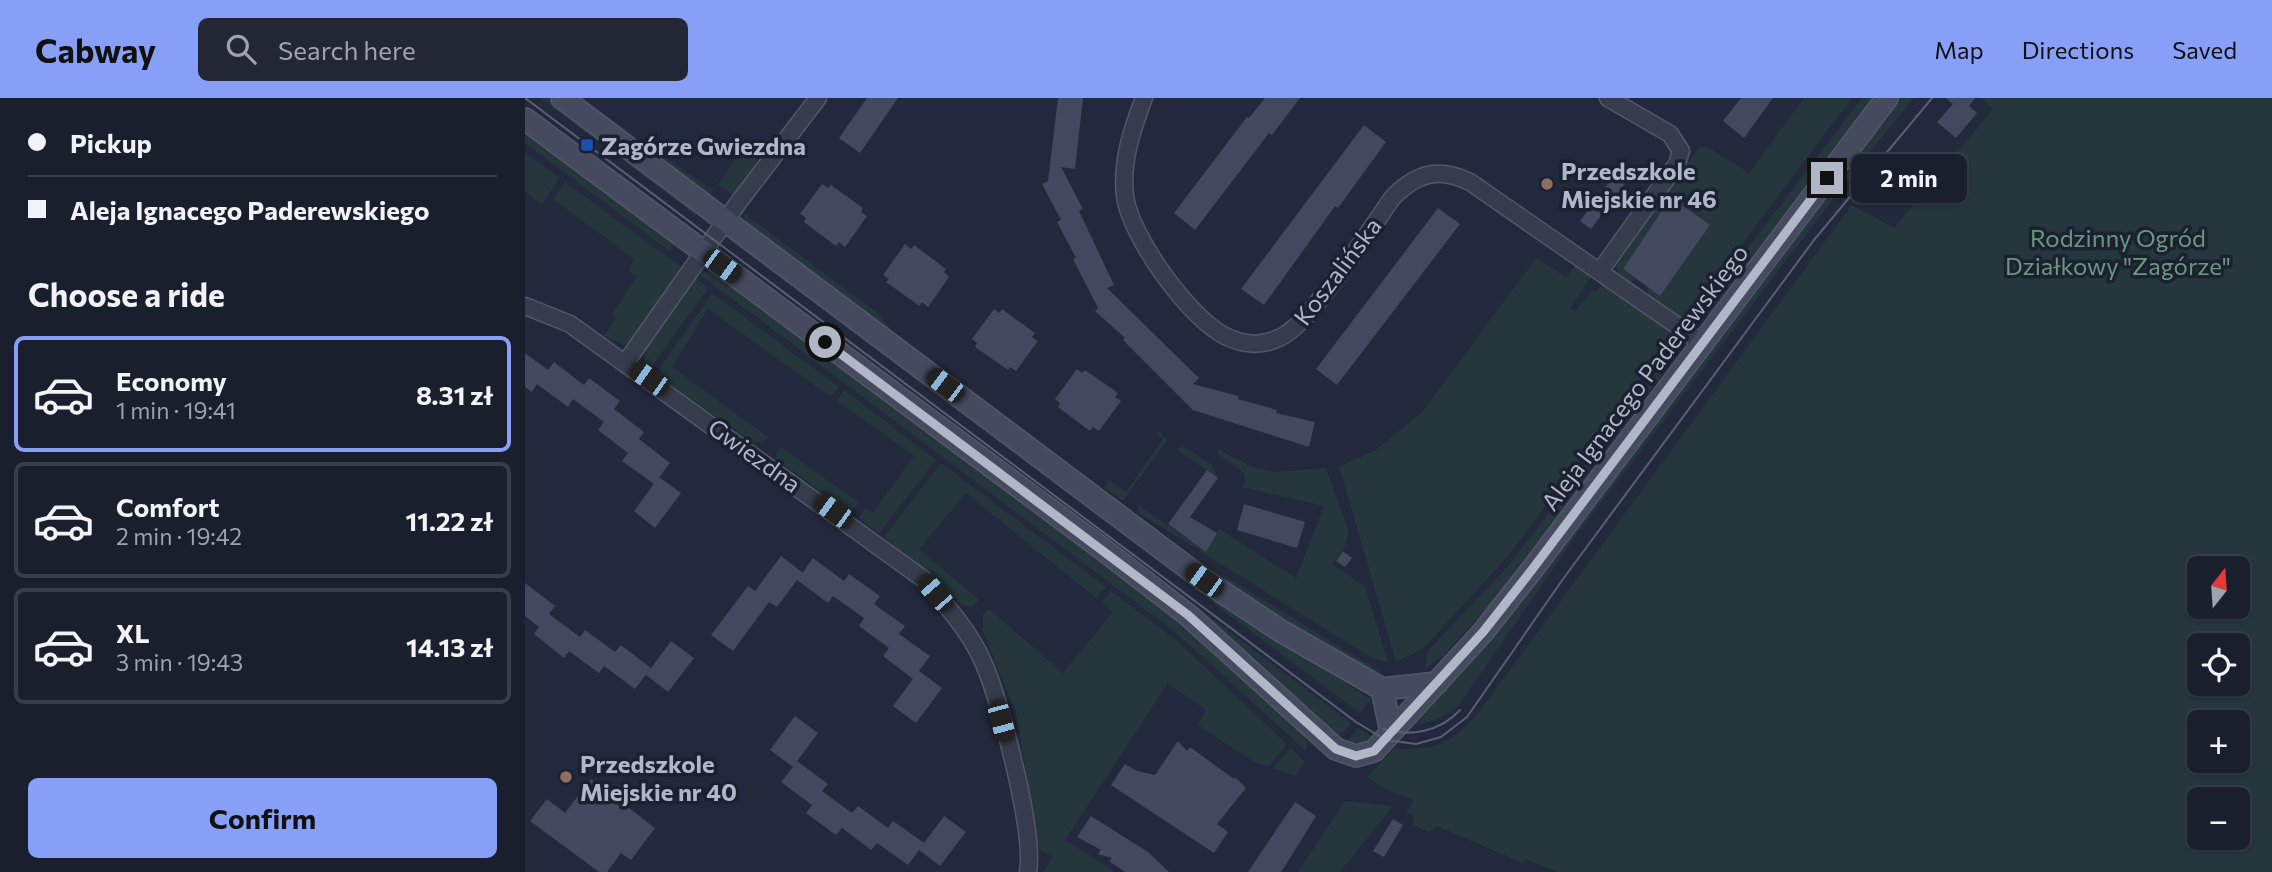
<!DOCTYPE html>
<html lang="en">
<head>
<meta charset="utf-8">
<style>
  body { margin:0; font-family:Commissioner,sans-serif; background:#232735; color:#f1f3f6; height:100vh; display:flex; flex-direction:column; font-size:26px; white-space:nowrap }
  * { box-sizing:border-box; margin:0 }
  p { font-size:23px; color:#9fa2aa }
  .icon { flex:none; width:38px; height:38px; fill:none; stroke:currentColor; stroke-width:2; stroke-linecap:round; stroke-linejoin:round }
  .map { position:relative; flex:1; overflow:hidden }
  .side { display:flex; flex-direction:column; background:#1a1f2d; width:525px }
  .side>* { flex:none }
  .top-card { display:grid; align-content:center; height:154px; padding:0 28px; background:#1a1f2d }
  .needle { width:46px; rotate:17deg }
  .controls { position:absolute; left:1662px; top:458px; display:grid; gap:14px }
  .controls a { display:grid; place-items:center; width:63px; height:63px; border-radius:10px; background:#1a1f2d; box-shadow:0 2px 5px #0004,0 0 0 2px #383d49; font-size:35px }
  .end { position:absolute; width:32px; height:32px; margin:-16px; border:9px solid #b2b7c8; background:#111; box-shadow:0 0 0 4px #111 }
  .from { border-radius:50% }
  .bubble { position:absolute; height:49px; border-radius:10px; background:#1a1f2d; box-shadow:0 2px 5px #0004,0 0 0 2px #383d49; font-size:23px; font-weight:700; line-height:49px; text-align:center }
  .car { position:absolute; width:21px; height:42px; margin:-21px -10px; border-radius:9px; box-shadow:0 0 5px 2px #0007; background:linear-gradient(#222 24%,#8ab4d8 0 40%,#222 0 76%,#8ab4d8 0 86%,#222 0) }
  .top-card b { display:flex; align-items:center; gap:24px; height:66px; font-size:26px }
  .top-card b+b { border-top:2px solid #383d49 }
  .top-card i { width:18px; height:18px; background:#f1f3f6 }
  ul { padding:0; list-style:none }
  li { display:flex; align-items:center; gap:21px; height:116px; margin:0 14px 10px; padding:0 14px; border:4px solid #383d49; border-radius:10px }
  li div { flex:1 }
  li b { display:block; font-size:26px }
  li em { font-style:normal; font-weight:700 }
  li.on { border-color:#889ff7 }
  li>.icon { width:63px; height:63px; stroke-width:1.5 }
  h2 { padding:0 28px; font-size:32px; line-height:84px }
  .cta { display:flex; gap:14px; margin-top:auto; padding:14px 28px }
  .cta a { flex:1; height:80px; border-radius:10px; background:#889ff7; color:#111; font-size:28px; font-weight:700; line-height:80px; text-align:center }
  header { display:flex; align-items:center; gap:42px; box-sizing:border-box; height:98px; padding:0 35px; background:#889ff7; color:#111 }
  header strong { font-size:33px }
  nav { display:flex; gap:38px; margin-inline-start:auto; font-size:24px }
  .search { width:490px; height:63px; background:#232735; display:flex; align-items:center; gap:18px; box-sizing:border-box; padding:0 24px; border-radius:10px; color:#9fa2aa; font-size:26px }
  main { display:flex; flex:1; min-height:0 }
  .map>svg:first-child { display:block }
</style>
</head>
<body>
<header>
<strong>Cabway</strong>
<div class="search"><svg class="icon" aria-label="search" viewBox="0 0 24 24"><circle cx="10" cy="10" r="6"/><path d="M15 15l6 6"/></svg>Search here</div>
<nav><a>Map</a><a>Directions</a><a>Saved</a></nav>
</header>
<main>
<section class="side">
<div class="top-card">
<b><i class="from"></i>Pickup</b>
<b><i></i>Aleja Ignacego Paderewskiego</b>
</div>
<h2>Choose a ride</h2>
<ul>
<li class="on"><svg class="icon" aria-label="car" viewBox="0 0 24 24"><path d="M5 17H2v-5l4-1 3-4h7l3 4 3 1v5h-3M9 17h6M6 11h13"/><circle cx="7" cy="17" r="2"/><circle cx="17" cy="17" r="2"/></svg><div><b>Economy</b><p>1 min · 19:41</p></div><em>8.31 zł</em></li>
<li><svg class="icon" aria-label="car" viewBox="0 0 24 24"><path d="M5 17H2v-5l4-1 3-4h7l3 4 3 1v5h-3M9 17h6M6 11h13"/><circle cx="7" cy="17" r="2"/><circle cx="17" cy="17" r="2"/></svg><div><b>Comfort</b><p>2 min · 19:42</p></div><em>11.22 zł</em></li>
<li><svg class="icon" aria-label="car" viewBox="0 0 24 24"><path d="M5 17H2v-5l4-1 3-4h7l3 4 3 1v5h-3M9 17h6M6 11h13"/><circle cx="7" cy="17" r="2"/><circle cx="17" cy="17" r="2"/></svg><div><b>XL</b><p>3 min · 19:43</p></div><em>14.13 zł</em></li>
</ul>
<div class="cta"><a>Confirm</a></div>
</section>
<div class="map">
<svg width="1747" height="774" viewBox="0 0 1747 774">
  <rect width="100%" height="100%" fill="#23293c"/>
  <path fill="#25363d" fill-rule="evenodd" d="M15,0H23L174,112L170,117Z
    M1279,0H1327L1158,224L1122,196L1123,189L1136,197L1185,127L1146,99L1098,171L1110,180L1104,186C1095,179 1089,174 1093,162L1174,50L1181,48L1224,75Z
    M1337,0H1351L1184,221L1175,213Z
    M1371,0H1389L1338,62L1337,47Z
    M1456,0H1747V774H1032L1001,761L998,765L912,728L904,734L888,727L889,718L881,714L889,702L857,690L842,679L870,650C930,658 947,622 979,580L1327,107L1369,130L1468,11ZM1675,471H1713V509H1675ZM1675,548H1713V586H1675ZM1675,625H1713V663H1675ZM1675,702H1713V740H1675Z
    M0,30L151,143L145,153L0,45Z
    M112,40L188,92L182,99L134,63Z
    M0,54L34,80L17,107L0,93Z
    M221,54L230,58L232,69L210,99L193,86L213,58Z
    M68,55L163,127L160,131L65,58Z
    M1320,74L1328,75L1050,439L934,607C919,619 909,625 890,627L965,538L1313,76Z
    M40,84L159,171L109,241L99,247L79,238L91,220L86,217L112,179L104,172L109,161L28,101Z
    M218,115L354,216L375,243L222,129Z
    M199,138L208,139L735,532L846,601L835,615Z
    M192,148L363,276L360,280L192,151Z
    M1011,160L1041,179L1051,167L1067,178L1045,210L1050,214L1067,192L1070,194L1079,185L1151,234L983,458L906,542L895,552L871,564L814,368L850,353L898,313Z
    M186,172L195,176L628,501L777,635L782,644L781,653L649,533L174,176Z
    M170,180L183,190L124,272L119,268L121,250Z
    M187,195L314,289L306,299L183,211L147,269L244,340L230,346L131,276Z
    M1137,267L1142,270L1112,310L1099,336L1008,459L918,558L900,571L902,554L984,467Z
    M319,292L411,362L354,435L334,420L340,410L348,415L389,358L312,303Z
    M635,333L642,342L598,403L579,389L584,382L601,394L638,341L631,336Z
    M657,348L686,366L693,380L652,352Z
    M256,349L334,405L326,415L251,361V355Z
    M692,351L727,369L750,374L801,370L824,434L820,448L807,466L840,489L863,564L847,560L614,415L613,407L680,453L694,431L771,480L799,408L716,389L720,383L719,375L694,357Z
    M416,365L581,489L571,500L441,395L394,451L454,502L446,509L436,506L359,439Z
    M551,418L826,625L815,638L703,537L548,421Z
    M649,449L657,452L859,576L840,569L715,494Z
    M586,493L652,543L762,646L744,668L731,665L673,627L681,612L643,585L540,742L590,774H518L528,759L514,751L491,615L457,531L458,517L464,511L538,575L588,514L577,504Z
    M833,630L847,639L839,646L822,644Z
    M766,650L780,664L771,678L748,670Z
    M820,703L868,708L815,774H773Z"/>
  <path fill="#42485e" d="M342,0H373L335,55L314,40Z
    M533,0H558L550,71L536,69L558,111L554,113L589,187L582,190L674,280L668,286L713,298V301L752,312L751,315L790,324L784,349L668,312L598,242L600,240L570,213L573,210L548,161L551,160L532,124L536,122L517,86L523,83Z
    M740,0H775L747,37L744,35L670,132L649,115L722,19L724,20Z
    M1216,0H1248L1219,40L1198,23Z
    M1421,0H1450L1444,8L1452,15L1431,40L1412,24L1428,6Z
    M839,27L861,44L813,110L810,108L739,207L716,191Z
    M1099,64L1110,72L1066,131L1055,123Z
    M297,86L303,90L306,87L338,110L336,114L342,118L320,149L314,144L311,148L292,134L279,124L281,120L275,116Z
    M1146,99L1185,127L1135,198L1098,171Z
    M913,110L935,126L812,287L791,271Z
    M380,146L386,151L389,147L421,171L419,174L424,179L403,209L397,204L394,208L375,194L361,184L364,181L358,177Z
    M469,211L474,215L477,211L510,235L507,239L513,243L491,273L485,269L483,272L463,258L450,249L452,245L447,241Z
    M0,255L23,272L29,264L59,287L64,280L95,303L89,311L119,334L114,341L145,365L129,386L97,363L103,355L73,332L79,324L48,301L43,309L12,286L7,294L0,289Z
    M552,271L557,275L560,272L593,295L590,299L596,303L574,333L568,329L565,333L533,309L535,305L530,301Z
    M682,372L693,380L665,419L692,435L681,454L643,426Z
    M134,379L156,395L130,430L109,413Z
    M719,406L780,424L772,450L712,432Z
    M818,453L827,460L820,469L811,463Z
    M256,458L278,475L273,481L288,460L319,483L324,476L355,498L349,506L380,528L374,536L405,558L394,573L417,590L391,625L368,608L388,581L358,558L364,550L334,528L339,520L308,498L303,505L272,482L252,509L244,504L208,553L186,537L223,488L230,493Z
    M0,485L30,508L24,516L55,539L60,532L90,554L96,547L126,570L110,591L79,568L74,575L44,553L39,560L9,536L14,529L0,518Z
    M146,543L169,560L143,594L121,577Z
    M270,618L293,635L270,666L272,663L303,686L297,693L327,715L333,708L363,730L368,723L399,745L419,718L441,734L415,768L394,752L383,767L352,745L346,752L317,730L311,737L281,715L287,707L256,684L268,669L245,652Z
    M653,643L662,653L665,649L709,681L710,679L721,690L692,726L703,734L689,755L586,687L600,666L612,673L630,677Z
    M66,681L130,730L106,762L96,755L82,774H74L5,723L22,701L40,715Z
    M770,704L791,718L762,765L756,774H723Z
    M566,718L623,754L644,774H600L584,763L587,760L573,756L576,752L552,739Z
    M868,721L878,727L859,759L848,753Z"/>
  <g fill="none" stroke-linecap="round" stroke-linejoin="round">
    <g stroke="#525767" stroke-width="19">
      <path id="street" d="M619,0C607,32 596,63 600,98C605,138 664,220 700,238C719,247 736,249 756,239C786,225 845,131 868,99C892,75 913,69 945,84L1177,245
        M1075,173L1152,66L1156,53L1145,36L1083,0
        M0,208L45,226L397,480C421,507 445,533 459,566C476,605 510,735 503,774
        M101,264L213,105L293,0"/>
    </g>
    <g stroke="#525767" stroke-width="24">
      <path id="secondary" d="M37,0L679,482L756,533L857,591L912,585
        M0,21L579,452L663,517L811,651L831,658L849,653L958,534L1006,473L1362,0
        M857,591L866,634"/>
    </g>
    <use href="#street" stroke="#373c4c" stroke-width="16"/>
    <use href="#secondary" stroke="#454a5f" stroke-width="21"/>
    <path stroke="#595f73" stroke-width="2" d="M0,0L831,624L861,642L891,646L916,639L942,619L1038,481L1289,142L1407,0
      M858,631C885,639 915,634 935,612"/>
  </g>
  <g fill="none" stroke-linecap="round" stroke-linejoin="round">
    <path stroke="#b2b7c8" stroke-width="9" d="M300,244L663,517L811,651L831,658L849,653L958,534L1006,473L1302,80"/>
  </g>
  <rect fill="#1a4fb4" stroke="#1c2131" stroke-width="2.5" x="55" y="40" width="14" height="14" rx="3.5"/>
  <g fill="#8d6e63" stroke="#1c2131" stroke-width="2.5">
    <circle cx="1022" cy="86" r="7"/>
    <circle cx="41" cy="679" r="7"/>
  </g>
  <g text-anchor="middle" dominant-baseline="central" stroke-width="7" stroke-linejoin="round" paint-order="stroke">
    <g font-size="24" font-weight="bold" fill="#b2b7c8" stroke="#1c2131" text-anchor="start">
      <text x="76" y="47">Zagórze Gwiezdna</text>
      <text x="1036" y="72">Przedszkole<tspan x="1036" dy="28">Miejskie nr 46</tspan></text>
      <text x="55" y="665">Przedszkole<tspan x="55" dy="28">Miejskie nr 40</tspan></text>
    </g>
    <g font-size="24" fill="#6a987d" stroke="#1c2131">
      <text x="1593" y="139">Rodzinny Ogród<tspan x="1593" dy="28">Działkowy "Zagórze"</tspan></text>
    </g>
    <g font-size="24" fill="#b2b7c8" stroke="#1c2131">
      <text transform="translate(812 173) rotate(-53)">Koszalińska</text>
      <text transform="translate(1119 279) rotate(-53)">Aleja Ignacego Paderewskiego</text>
      <text transform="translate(230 357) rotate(36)">Gwiezdna</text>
    </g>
  </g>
</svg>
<div class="controls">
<a><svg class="needle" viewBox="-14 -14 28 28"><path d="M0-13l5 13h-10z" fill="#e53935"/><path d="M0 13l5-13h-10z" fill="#9fa2aa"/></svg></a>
<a><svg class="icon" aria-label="locate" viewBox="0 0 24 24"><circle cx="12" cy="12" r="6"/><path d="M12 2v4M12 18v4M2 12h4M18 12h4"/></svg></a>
<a>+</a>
<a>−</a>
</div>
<i class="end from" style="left:300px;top:244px"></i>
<i class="end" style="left:1302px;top:80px"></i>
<div class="bubble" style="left:1326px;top:56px;width:116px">2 min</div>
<i class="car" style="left:197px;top:168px;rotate:126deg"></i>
<i class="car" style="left:124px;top:281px;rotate:305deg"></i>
<i class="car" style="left:420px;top:287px;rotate:307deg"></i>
<i class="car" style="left:308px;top:413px;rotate:306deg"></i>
<i class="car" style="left:679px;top:482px;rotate:306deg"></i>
<i class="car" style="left:410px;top:495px;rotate:319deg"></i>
<i class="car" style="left:476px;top:623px;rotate:165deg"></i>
</div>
</main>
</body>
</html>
